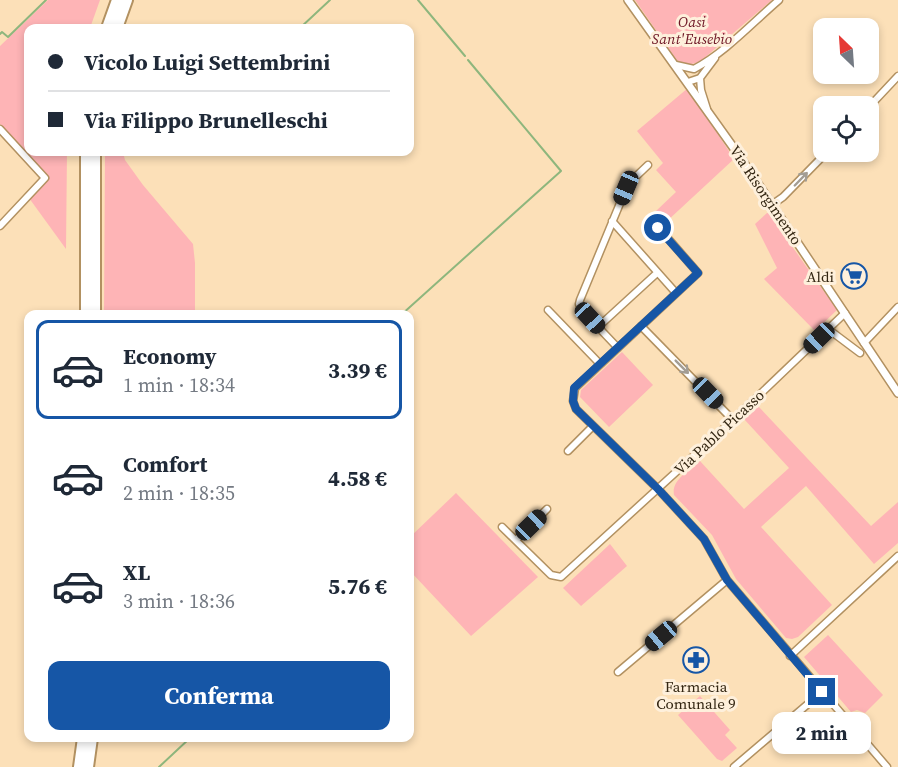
<!DOCTYPE html>
<html lang="it">
<head>
<meta charset="utf-8">
<style>
  body { margin:0; font-family:"Source Serif 4",serif; background:#f2f2f3; color:#1f2937; height:100vh; display:flex; flex-direction:column; font-size:22px; white-space:nowrap }
  * { box-sizing:border-box; margin:0 }
  p { font-size:20px; color:#747a83 }
  .icon { flex:none; width:33px; height:33px; fill:none; stroke:currentColor; stroke-width:2; stroke-linecap:round; stroke-linejoin:round }
  .map { position:relative; flex:1; overflow:hidden }
  .panel { position:absolute; left:24px; top:310px; width:390px; height:432px; display:flex; flex-direction:column; background:#fff; border-radius:12px; box-shadow:0 3px 9px #0003 }
  .panel>* { flex:none }
  .banner { position:absolute; left:24px; top:24px; width:390px; height:132px; border-radius:12px; box-shadow:0 3px 9px #0003; display:grid; align-content:center; height:132px; padding:0 24px; background:#fff }
  .needle { width:39px; rotate:335deg }
  .tools { position:absolute; left:813px; top:18px; display:grid; gap:12px }
  .tools a { display:grid; place-items:center; width:66px; height:66px; border-radius:12px; background:#fff; box-shadow:0 3px 9px #0003; font-size:30px }
  .end { position:absolute; width:27px; height:27px; margin:-14px; border:8px solid #1656a6; background:#fff; box-shadow:0 0 0 3px #fff }
  .from { border-radius:50% }
  .bubble { position:absolute; height:42px; border-radius:12px; background:#fff; box-shadow:0 3px 9px #0003; font-size:20px; font-weight:700; line-height:42px; text-align:center }
  .car { position:absolute; width:18px; height:36px; margin:-18px -9px; border-radius:8px; box-shadow:0 0 4px 2px #0007; background:linear-gradient(#222 24%,#8ab4d8 0 40%,#222 0 76%,#8ab4d8 0 86%,#222 0) }
  .banner b { display:flex; align-items:center; gap:21px; height:57px; font-size:22px }
  .banner b+b { border-top:2px solid #e0e1e3 }
  .banner i { width:15px; height:15px; background:#1f2937 }
  ul { padding:10px 0 0; list-style:none }
  li { display:flex; align-items:center; gap:18px; height:99px; margin:0 12px 9px; padding:0 12px; border:3px solid transparent; border-radius:12px }
  li div { flex:1 }
  li b { display:block; font-size:22px }
  li em { font-style:normal; font-weight:700 }
  li.on { border-color:#1656a6 }
  li>.icon { width:54px; height:54px; stroke-width:1.5 }
  .action { display:flex; gap:12px; margin-top:auto; padding:12px 24px }
  .action a { flex:1; height:69px; border-radius:12px; background:#1656a6; color:#fff; font-size:24px; font-weight:700; line-height:69px; text-align:center }
  .map>svg:first-child { display:block }
</style>
</head>
<body>
<div class="map">
<svg width="898" height="767" viewBox="0 0 898 767">
  <rect width="100%" height="100%" fill="#fce0b8"/>
  <path fill="#feb4b6" d="M48,0H100L90,28H28V152H67L66,249L29,198L49,177L0,124V46Z
    M635,0H772L702,60C693,65 684,67 676,59Z
    M688,88L734,159L666,222L656,211L676,192L656,170L663,163L637,131Z
    M105,152H123L125,160L143,185L193,244L195,263V315H104Z
    M767,213L773,214L789,242L837,310L815,331L764,279L777,268L755,224Z
    M622,352L653,385L609,427L580,397L581,390Z
    M758,406L871,526L898,502V543L874,564L806,486L761,527L832,605L798,637L792,639L786,638L736,579L712,535L674,495C671,480 690,470 700,461L744,509L789,468L744,419Z
    M456,493L538,577L471,636L410,571V537Z
    M610,544L627,566L581,606L563,588Z
    M828,635L883,695L865,713L857,710L851,712L804,657Z
    M700,696L730,730L725,735L737,748L722,761L717,759L678,715Z"/>
  <g fill="none" stroke-linecap="round" stroke-linejoin="round">
    <path stroke="#8eb67d" stroke-width="2" d="M418,0L465,56
      M300,28L330,0
      M0,34L2,32L8,37L46,0
      M401,315L561,171L468,60
      M159,767L190,738"/>
    <g stroke="#b29161" stroke-width="9">
      <path id="minor" d="M676,65L694,69C726,52 752,23 779,0
        M700,78L701,90L707,109
        M688,82L700,78L715,58
        M868,108L898,76
        M0,129L45,178L0,226
        M773,204L783,197L827,152
        M612,221L676,293
        M658,227L698,273L575,388L573,401L576,409L658,489L704,539L727,580L887,767
        M548,310L600,364
        M641,326L733,420
        M598,327L657,273
        M828,329L860,353
        M864,343L898,307
        M618,348L581,309L579,304L580,300L628,184L648,165
        M568,451L593,426
        M502,527L551,575L561,577L733,420L845,313
        M516,540L547,509
        M790,656L898,556
        M618,672L727,580
        M734,767L822,692"/>
    </g>
    <g stroke="#b29161" stroke-width="10">
      <path id="tertiary" d="M628,0L738,154L898,393"/>
    </g>
    <g stroke="#b29161" stroke-width="14">
      <path id="motorway" d="M107,28L117,0
        M117,28L127,0
        M86,315V152
        M95,315V152
        M79,767L83,738
        M88,767L92,738"/>
    </g>
    <use href="#minor" stroke="#fff" stroke-width="6"/>
    <use href="#tertiary" stroke="#fff" stroke-width="7"/>
    <use href="#motorway" stroke="#fff" stroke-width="10"/>
  </g>
  <defs><path id="oneway-shaft" d="M-6 0H5M1.5-3L5.5 0L1.5 3" fill="none" stroke-width="1.6" stroke-linecap="round" stroke-linejoin="round" transform="scale(1.5)"/></defs>
  <g stroke="#a39d94">
    <use href="#oneway-shaft" transform="translate(801 179) rotate(-46)"/>
    <use href="#oneway-shaft" transform="translate(682 367) rotate(45)"/>
  </g>
  <g fill="none" stroke-linecap="round" stroke-linejoin="round">
    <path stroke="#1656a6" stroke-width="8" d="M658,228L698,273L574,388L573,401L576,409L658,489L704,539L727,580L822,692"/>
  </g>
  <defs>
    <g id="supermarket-ring" transform="scale(1.35)"><circle r="9.5" fill="#fef0dc" stroke="#1656a6" stroke-width="1.5"/><path d="M-6-5.5h2.5l.6 2H6L4.5 2H-2.5L-4.4-4H-6ZM-1.5 3.2a1.3 1.3 0 1 0 .1 0ZM3 3.2a1.3 1.3 0 1 0 .1 0Z" fill="#1656a6"/></g>
    <g id="pharmacy-ring" transform="scale(1.35)"><circle r="9.5" fill="#fef0dc" stroke="#1656a6" stroke-width="1.5"/><path d="M-2-6h4v4h4v4h-4v4h-4v-4h-4v-4h4Z" fill="#1656a6"/></g>
  </defs>
  <g fill-rule="evenodd">
    <use href="#supermarket-ring" x="854" y="276"/>
    <use href="#pharmacy-ring" x="696" y="660"/>
  </g>
  <g text-anchor="middle" dominant-baseline="central" stroke-width="6" stroke-linejoin="round" paint-order="stroke">
    <g font-size="15" font-style="italic" fill="#6e1625" stroke="#fef0dc">
      <text x="692" y="21">Oasi<tspan x="692" dy="17">Sant'Eusebio</tspan></text>
    </g>
    <g font-size="15" fill="#332612" stroke="#fef0dc">
      <text transform="translate(766 195) rotate(56)">Via Risorgimento</text>
      <text transform="translate(719 432) rotate(-43)">Via Pablo Picasso</text>
    </g>
    <g font-size="15" fill="#332612" stroke="#fef0dc" text-anchor="end">
      <text x="834" y="276">Aldi</text>
      <text x="696" y="686" text-anchor="middle">Farmacia<tspan x="696" dy="17">Comunale 9</tspan></text>
    </g>
  </g>
</svg>
<div class="tools">
<a><svg class="needle" viewBox="-14 -14 28 28"><path d="M0-13l5 13h-10z" fill="#e53935"/><path d="M0 13l5-13h-10z" fill="#747a83"/></svg></a>
<a><svg class="icon" aria-label="locate" viewBox="0 0 24 24"><circle cx="12" cy="12" r="6"/><path d="M12 2v4M12 18v4M2 12h4M18 12h4"/></svg></a>
</div>
<i class="end from" style="left:658px;top:228px"></i>
<i class="end" style="left:822px;top:692px"></i>
<div class="bubble" style="left:772px;top:712px;width:99px">2 min</div>
<i class="car" style="left:626px;top:188px;rotate:203deg"></i>
<i class="car" style="left:590px;top:318px;rotate:137deg"></i>
<i class="car" style="left:819px;top:338px;rotate:226deg"></i>
<i class="car" style="left:708px;top:393px;rotate:136deg"></i>
<i class="car" style="left:531px;top:525px;rotate:46deg"></i>
<i class="car" style="left:661px;top:636px;rotate:230deg"></i>
<div class="banner">
<b><i class="from"></i>Vicolo Luigi Settembrini</b>
<b><i></i>Via Filippo Brunelleschi</b>
</div>
<section class="panel">
<ul>
<li class="on"><svg class="icon" aria-label="car" viewBox="0 0 24 24"><path d="M5 17H2v-5l4-1 3-4h7l3 4 3 1v5h-3M9 17h6M6 11h13"/><circle cx="7" cy="17" r="2"/><circle cx="17" cy="17" r="2"/></svg><div><b>Economy</b><p>1 min · 18:34</p></div><em>3.39 €</em></li>
<li><svg class="icon" aria-label="car" viewBox="0 0 24 24"><path d="M5 17H2v-5l4-1 3-4h7l3 4 3 1v5h-3M9 17h6M6 11h13"/><circle cx="7" cy="17" r="2"/><circle cx="17" cy="17" r="2"/></svg><div><b>Comfort</b><p>2 min · 18:35</p></div><em>4.58 €</em></li>
<li><svg class="icon" aria-label="car" viewBox="0 0 24 24"><path d="M5 17H2v-5l4-1 3-4h7l3 4 3 1v5h-3M9 17h6M6 11h13"/><circle cx="7" cy="17" r="2"/><circle cx="17" cy="17" r="2"/></svg><div><b>XL</b><p>3 min · 18:36</p></div><em>5.76 €</em></li>
</ul>
<div class="action"><a>Conferma</a></div>
</section>
</div>
</body>
</html>
